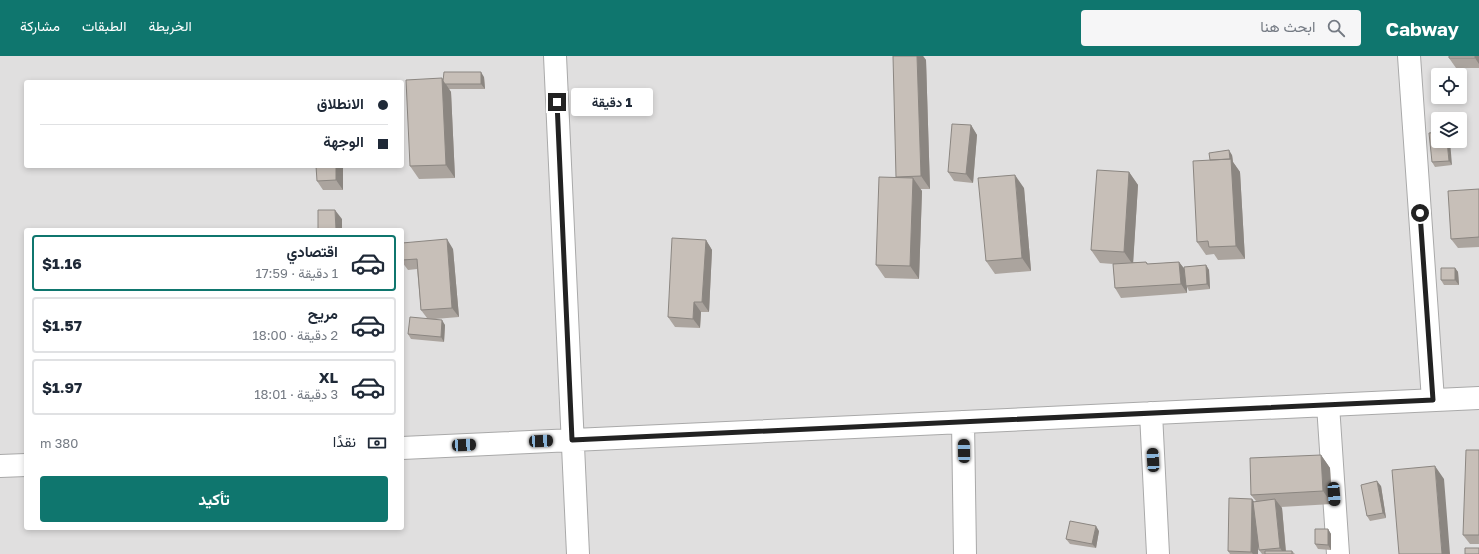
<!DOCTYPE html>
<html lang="ar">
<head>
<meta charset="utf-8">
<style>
  body { margin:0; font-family:"Golos Text",Vazirmatn,sans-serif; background:#f6f6f7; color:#1f2937; direction:rtl; height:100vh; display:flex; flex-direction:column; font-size:15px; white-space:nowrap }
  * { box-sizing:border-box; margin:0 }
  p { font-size:13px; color:#747a83 }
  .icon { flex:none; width:22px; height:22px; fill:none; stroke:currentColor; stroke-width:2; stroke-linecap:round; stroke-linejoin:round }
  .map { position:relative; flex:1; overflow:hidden; direction:ltr }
  .panel { position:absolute; left:24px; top:172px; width:380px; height:302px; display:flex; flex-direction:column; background:#fff; border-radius:4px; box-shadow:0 2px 6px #0003; direction:rtl }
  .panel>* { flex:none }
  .top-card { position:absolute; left:24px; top:24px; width:380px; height:88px; border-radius:4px; box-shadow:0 2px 6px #0003; direction:rtl; display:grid; align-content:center; height:88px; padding:0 16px; background:#fff }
  .fabs { position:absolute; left:1431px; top:12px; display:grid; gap:8px }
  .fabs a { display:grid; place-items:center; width:36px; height:36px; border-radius:4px; background:#fff; box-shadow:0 2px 6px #0003; font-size:20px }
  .end { position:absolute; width:18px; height:18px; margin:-9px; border:5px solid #222; background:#fff; box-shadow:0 0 0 2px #fff }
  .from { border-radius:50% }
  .bubble { position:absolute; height:28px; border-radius:4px; background:#fff; box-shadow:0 2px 6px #0003; font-size:13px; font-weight:700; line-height:28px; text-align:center; direction:rtl }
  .car { position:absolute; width:12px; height:24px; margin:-12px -6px; border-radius:5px; box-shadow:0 0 3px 1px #0007; background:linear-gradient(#222 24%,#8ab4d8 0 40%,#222 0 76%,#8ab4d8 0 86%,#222 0) }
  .top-card b { display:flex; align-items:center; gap:14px; height:38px; font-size:15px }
  .top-card b+b { border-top:1px solid #e0e1e3 }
  .top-card i { width:10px; height:10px; background:#1f2937 }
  ul { padding:7px 0 0; list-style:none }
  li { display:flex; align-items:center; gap:12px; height:56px; margin:0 8px 6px; padding:0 8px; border:2px solid #e0e1e3; border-radius:4px }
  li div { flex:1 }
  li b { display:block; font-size:15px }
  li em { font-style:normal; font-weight:700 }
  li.selected { border-color:#0f766e }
  li>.icon { width:36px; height:36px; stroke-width:1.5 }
  .pay { display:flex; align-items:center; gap:10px; height:44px; padding:0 16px; font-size:15px }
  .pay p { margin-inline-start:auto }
  .cta { display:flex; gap:8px; margin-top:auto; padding:8px 16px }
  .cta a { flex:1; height:46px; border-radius:4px; background:#0f766e; color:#fff; font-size:16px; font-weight:700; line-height:46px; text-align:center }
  header { display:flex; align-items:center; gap:24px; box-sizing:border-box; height:56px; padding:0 20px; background:#0f766e; color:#fff }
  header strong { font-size:19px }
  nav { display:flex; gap:22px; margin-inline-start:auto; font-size:14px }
  .search { width:280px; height:36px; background:#f6f6f7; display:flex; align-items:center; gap:10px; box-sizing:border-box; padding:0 14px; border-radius:4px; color:#747a83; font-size:15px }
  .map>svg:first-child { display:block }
</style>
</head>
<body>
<header>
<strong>Cabway</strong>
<div class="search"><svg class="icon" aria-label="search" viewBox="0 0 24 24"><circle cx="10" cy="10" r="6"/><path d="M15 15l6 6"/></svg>ابحث هنا</div>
<nav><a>الخريطة</a><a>الطبقات</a><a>مشاركة</a></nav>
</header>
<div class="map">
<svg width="1479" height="498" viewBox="0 0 1479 498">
  <rect width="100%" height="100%" fill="#f2efe9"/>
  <path fill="#e0dfdf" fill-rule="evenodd" d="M0,0H1479V498H0ZM1438,19H1460V41H1438ZM26,26H402V110H26ZM1438,63H1460V85H1438ZM26,174H402V472H26Z"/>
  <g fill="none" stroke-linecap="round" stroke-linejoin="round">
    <g stroke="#a9a9a9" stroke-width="24">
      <path id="minor" d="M555,0L578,498
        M1409,0L1433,344
        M1328,349L1338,498
        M1151,357L1158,498
        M963,366L965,498
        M402,392L1479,342
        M0,410L26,409"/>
    </g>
    <use href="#minor" stroke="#fff" stroke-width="22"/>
  </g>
  <path fill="#aba49e" d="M917,0H923L926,4L930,133H920L922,135L919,223L885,222L876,209L897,122L896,121Z
    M1479,0V12H1456L1449,2Z
    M484,21L485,33H449L451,36L455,122L419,123L410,110L443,25Z
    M971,69L977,79L973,127L954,125L948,116Z
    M1438,76L1452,109L1435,111L1432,106Z
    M1232,99L1233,106L1240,116L1245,203L1218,204L1214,198L1206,199L1197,186L1210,104Z
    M343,110V134H323L317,125Z
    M1129,116L1138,129L1133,206H1146L1148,208L1179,206L1185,214L1206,209L1209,214L1210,233L1189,235L1187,231V237L1121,242L1115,232L1113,208L1100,207L1091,194Z
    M1024,132L1031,215L995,218L986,205Z
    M1479,133V191L1458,192L1451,183Z
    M706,184L712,194L709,256H701L700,272L675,271L668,261Z
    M402,187L453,193L459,261L435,263L445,269L444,286L411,283L408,278L427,262L421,254L417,213L408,214L402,206Z
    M1455,212L1458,216L1459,229H1444L1441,224Z
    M1479,394V488H1470L1463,479Z
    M1321,399L1330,412L1332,448L1281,451L1282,452L1286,495H1292L1295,498H1262L1259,494L1258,489V498H1230L1228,495L1252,443L1254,446L1256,445L1251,439Z
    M1381,430L1386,462L1370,465L1367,460Z
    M1328,473L1331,478V494L1318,493L1315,488Z
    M1099,475L1096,492L1070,488L1066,483Z"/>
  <path fill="#8b8681" d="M917,0H923L926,4L930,133L921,120Z
    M1475,0H1479V8L1475,2Z
    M481,16L484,21L485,33L481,28Z
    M442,22L451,36L455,122L446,109Z
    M971,69L977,79L973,127L966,118Z
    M1447,85H1450L1452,109L1449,105Z
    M1229,94L1232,99L1233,106L1240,116L1245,203L1236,190L1231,107Z
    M336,110H343V134L336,124Z
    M1129,116L1138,129L1133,209L1124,196Z
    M1015,119L1024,132L1031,215L1022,202Z
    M913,122L922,135L919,223L910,210Z
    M335,154L342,163V174H336Z
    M447,183L453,193L459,261L452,252Z
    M706,184L712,194L709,256L702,246Z
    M1179,206L1186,215V230L1187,231V237L1181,228Z
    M1206,209L1209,214L1210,233L1207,228Z
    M1455,212L1458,216L1459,229L1455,224Z
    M694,246L701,256L700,272L693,263Z
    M442,264L445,269L444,286L441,281Z
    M1321,399L1330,412L1332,448L1323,435Z
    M1435,410L1444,423L1450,498H1442Z
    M1377,425L1381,430L1386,462L1383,457Z
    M1252,443L1259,452L1258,498H1253L1251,496Z
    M1275,443L1282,452L1286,498H1284L1280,492Z
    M1096,470L1099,475L1096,492L1092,488Z
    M1328,473L1331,478V494L1328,489Z"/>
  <path fill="#c7bfb8" stroke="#8b8681" d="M893,0H917L921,120L896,121Z
    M1449,0H1475V2H1449Z
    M444,16H481V28H445L443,25Z
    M442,22L446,109L410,110L406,24Z
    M952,68L971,69L966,118L948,116Z
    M1438,76V85H1447L1449,105L1432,106L1429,77Z
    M1229,94L1230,103L1210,104L1209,97Z
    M1231,103L1236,190L1209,191L1208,185L1197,186L1193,105Z
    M316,110H336V124L317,125Z
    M1097,114L1129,116L1124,196L1091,194Z
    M1015,119L1022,202L986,205L978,122Z
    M879,121L913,122L910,210L876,209Z
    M1479,133V181L1451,183L1448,135Z
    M318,154H335L336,174H318Z
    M672,182L706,184L702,246H694L693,263L668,261Z
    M447,183L452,252L421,254L417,203L402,204V187Z
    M1146,206L1147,208L1179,206L1181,228L1115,232L1113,208Z
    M1206,209L1207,228L1186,230L1184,211Z
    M1441,212H1455V224H1441Z
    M410,261L442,264L441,281L408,278Z
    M1466,394H1479V479H1463Z
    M1321,399L1323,435L1251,439L1250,402Z
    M1435,410L1442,498H1399L1392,414Z
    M1377,425L1383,457L1367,460L1361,429Z
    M1229,442L1252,443L1251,496L1228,495Z
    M1275,443L1280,492L1259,494L1253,446Z
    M1070,465L1096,470L1092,488L1066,483Z
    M1315,473H1328V489L1315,488Z
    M1465,492H1479V498H1465Z
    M1265,495H1292V498H1265Z"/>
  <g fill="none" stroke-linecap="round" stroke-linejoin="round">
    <path stroke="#222" stroke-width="5" d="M557,46L572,384L1433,344L1420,157"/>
  </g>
</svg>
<div class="fabs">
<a><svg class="icon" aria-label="locate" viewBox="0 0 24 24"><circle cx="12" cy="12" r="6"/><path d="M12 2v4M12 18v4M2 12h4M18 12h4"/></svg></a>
<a><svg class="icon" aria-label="layers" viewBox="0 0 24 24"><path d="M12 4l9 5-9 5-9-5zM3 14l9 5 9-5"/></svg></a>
</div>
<i class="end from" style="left:1420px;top:157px"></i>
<i class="end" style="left:557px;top:46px"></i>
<div class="bubble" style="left:571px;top:32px;width:82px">1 دقيقة</div>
<i class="car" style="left:541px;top:385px;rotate:87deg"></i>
<i class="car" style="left:464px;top:389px;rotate:87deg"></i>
<i class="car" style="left:964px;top:395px;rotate:359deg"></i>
<i class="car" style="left:1153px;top:404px;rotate:357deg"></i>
<i class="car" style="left:1334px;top:438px;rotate:176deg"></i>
<div class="top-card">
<b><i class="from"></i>الانطلاق</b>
<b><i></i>الوجهة</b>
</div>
<section class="panel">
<ul>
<li class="selected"><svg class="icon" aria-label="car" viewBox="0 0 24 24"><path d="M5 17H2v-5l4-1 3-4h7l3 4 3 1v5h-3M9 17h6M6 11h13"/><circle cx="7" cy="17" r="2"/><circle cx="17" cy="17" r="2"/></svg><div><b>اقتصادي</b><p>1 دقيقة · 17:59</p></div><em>$1.16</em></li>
<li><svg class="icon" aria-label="car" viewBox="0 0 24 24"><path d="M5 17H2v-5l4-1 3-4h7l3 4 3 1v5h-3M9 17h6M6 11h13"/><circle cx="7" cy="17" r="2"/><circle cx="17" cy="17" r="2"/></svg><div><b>مريح</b><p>2 دقيقة · 18:00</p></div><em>$1.57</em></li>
<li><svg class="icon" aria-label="car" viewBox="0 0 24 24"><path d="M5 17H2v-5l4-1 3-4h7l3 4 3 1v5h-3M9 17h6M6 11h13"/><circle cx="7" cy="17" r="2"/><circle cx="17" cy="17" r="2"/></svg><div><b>XL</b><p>3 دقيقة · 18:01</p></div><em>$1.97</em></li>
</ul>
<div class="pay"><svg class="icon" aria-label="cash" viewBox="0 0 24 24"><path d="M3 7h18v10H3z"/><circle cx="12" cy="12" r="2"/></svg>نقدًا<p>380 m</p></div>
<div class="cta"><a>تأكيد</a></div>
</section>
</div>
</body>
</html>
